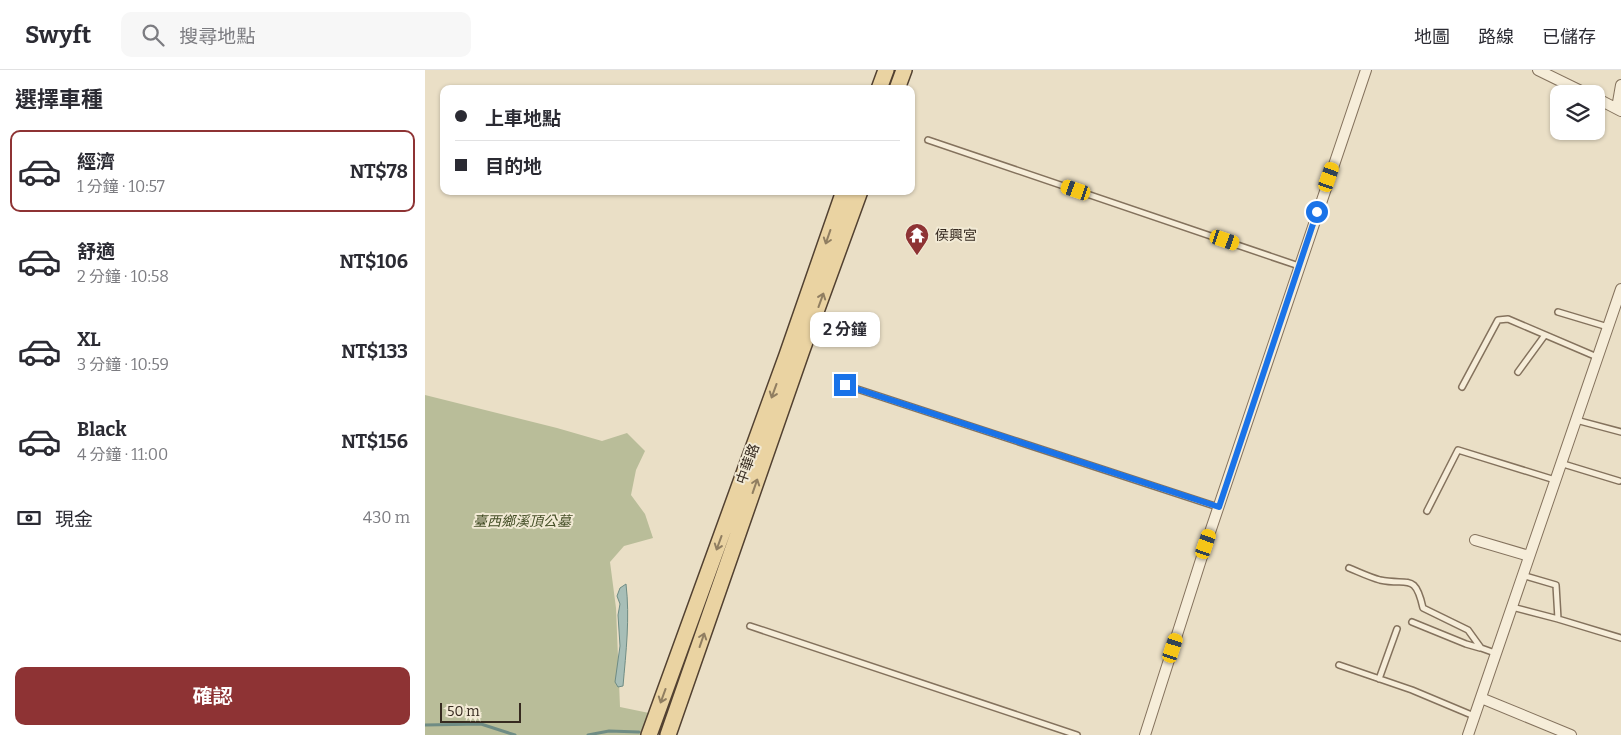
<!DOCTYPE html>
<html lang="zh-TW">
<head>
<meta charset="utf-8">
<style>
  body { margin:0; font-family:Bitter,"Noto Sans TC",serif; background:#f7f7f7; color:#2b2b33; height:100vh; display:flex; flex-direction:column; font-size:19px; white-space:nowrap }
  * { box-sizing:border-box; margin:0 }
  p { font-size:16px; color:#7c7c81 }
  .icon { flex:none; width:28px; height:28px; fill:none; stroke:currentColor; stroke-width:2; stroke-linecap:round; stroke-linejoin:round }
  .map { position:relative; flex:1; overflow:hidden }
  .sheet { display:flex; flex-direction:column; background:#fff; width:425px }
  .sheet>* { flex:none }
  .guide { position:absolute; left:15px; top:15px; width:475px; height:110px; border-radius:10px; box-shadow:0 1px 4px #0004; display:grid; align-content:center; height:110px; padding:0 15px; background:#fff }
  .controls { position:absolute; left:1125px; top:15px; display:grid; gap:10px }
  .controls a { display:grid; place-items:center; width:55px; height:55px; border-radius:10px; background:#fff; box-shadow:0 1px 4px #0004; font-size:25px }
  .scale { position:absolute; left:15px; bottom:12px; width:81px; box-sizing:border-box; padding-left:5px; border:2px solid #362a20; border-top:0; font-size:14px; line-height:18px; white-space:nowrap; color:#362a20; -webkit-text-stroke:4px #f2ead5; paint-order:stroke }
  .end { position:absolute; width:22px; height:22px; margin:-11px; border:6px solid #1a73e8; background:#fff; box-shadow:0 0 0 2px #fff }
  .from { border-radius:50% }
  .bubble { position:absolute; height:35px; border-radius:10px; background:#fff; box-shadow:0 1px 4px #0004; font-size:16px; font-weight:700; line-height:35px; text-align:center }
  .car { position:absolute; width:15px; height:30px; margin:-15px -8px; border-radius:6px; box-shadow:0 0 4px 1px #0007; background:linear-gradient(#f5c518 24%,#345 0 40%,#f5c518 0 76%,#345 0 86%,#f5c518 0) }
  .guide b { display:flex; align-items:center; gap:18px; height:48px; font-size:19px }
  .guide b+b { border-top:1px solid #e1e1e2 }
  .guide i { width:12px; height:12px; background:#2b2b33 }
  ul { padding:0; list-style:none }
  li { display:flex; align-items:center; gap:15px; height:82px; margin:0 10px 8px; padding:0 5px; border:2px solid transparent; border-radius:10px }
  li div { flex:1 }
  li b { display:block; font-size:19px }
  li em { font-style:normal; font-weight:700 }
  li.current { border-color:#8e3334 }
  li>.icon { width:45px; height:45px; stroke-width:1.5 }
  h2 { padding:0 15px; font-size:22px; line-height:60px }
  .pay { display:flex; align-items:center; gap:12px; height:55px; padding:0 15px; font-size:19px }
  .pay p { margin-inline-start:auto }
  .action { display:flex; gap:10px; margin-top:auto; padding:10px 15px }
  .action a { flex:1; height:58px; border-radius:10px; background:#8e3334; color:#fff; font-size:20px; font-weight:700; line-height:58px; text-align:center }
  header { display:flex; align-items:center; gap:30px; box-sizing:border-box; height:70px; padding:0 25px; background:#fff; border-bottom:1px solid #e1e1e2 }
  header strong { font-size:24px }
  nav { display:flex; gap:28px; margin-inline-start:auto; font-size:18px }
  .search { width:350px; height:45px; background:#f7f7f7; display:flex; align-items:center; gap:12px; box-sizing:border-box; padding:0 18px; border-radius:10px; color:#7c7c81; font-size:19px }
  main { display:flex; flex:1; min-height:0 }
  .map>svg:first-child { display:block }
</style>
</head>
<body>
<header>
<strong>Swyft</strong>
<div class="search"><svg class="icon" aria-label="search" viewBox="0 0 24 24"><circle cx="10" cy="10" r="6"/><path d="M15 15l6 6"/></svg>搜尋地點</div>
<nav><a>地圖</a><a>路線</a><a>已儲存</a></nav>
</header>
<main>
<section class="sheet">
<h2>選擇車種</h2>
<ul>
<li class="current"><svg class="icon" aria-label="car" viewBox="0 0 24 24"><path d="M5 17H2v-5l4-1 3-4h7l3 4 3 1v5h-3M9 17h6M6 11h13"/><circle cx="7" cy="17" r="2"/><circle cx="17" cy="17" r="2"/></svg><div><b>經濟</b><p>1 分鐘 · 10:57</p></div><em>NT$78</em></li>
<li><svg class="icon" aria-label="car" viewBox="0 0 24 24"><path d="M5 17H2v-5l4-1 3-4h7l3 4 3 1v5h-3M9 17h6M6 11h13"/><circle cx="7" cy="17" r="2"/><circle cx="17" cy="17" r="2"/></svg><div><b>舒適</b><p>2 分鐘 · 10:58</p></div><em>NT$106</em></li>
<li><svg class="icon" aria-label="car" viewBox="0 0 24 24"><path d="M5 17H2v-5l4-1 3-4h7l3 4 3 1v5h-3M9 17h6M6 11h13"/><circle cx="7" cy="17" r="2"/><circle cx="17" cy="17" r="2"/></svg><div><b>XL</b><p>3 分鐘 · 10:59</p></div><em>NT$133</em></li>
<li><svg class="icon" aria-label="car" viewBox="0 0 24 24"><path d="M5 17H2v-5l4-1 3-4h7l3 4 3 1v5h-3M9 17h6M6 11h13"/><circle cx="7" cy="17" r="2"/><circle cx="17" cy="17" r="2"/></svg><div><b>Black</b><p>4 分鐘 · 11:00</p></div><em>NT$156</em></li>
</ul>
<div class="pay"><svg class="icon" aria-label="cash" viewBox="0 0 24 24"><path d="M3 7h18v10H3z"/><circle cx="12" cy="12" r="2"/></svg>現金<p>430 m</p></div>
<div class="action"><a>確認</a></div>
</section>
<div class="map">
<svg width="1196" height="665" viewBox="0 0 1196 665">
  <rect width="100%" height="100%" fill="#eadfc6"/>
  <path fill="#b9bd99" d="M0,325L132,358L177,371L202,363L220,381L211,400L206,425L220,444L228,468L199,476L185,492L191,538L195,637L224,643L218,665H0Z"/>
  <path fill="#a7beb7" stroke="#6f8c84" d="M201,514C205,548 201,582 198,616L193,617L190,612L195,576L193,545L195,534L192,526L195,518Z"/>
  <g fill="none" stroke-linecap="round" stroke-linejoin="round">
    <path stroke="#6f8c84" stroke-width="3" d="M0,655L56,654L90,665
      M163,665L184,661L214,662"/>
    <g stroke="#84725d" stroke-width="8">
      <path id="lane" d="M503,70L874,196
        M1133,242L1183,257
        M1093,302L1120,265
        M420,315L793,437
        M1037,317L1073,250L1083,249L1172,287
        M1151,350L1196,362
        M1135,393L1194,411
        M1002,441L1033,380L1130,410
        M924,498C934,502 944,507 955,510C983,516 990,502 998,538L1043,560L1056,578L1070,583
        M1097,505L1131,515L1133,549L1196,568
        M1087,537L1133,549
        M987,552L1041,574L1055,578
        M325,556L652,665
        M914,595L987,620L1049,646
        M954,609L972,559"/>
    </g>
    <g stroke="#84725d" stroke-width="12">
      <path id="street" d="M1113,0L1162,24
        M1171,28L1196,41
        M1192,38L1196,15
        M1050,470L1104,486
        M1056,628L1146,665
        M720,665L781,474L941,0
        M1043,665L1196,219"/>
    </g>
    <g stroke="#524131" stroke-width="18">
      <path id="primary" d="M454,19L461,0
        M472,19L479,0
        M224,665L362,285L419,121
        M243,665L377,280L435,121"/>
    </g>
    <use href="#lane" stroke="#f6edd9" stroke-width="5"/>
    <use href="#street" stroke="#f6edd9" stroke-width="10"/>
    <use href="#primary" stroke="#ead3a2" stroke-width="15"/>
  </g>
  <defs><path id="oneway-shaft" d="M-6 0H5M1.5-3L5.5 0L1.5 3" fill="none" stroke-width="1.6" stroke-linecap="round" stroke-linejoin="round" transform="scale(1.25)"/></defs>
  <g stroke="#907e61">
    <use href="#oneway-shaft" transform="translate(403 167) rotate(109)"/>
    <use href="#oneway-shaft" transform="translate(396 230) rotate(-70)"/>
    <use href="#oneway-shaft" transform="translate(349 321) rotate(110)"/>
    <use href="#oneway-shaft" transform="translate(330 416) rotate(-71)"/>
    <use href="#oneway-shaft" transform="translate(294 473) rotate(110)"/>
    <use href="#oneway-shaft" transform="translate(277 570) rotate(-71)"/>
    <use href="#oneway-shaft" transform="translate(238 626) rotate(110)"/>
  </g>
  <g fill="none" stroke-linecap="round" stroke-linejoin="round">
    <path stroke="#1a73e8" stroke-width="6" d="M420,315L794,437L892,142"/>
  </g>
  <defs>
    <g id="temple-pin" transform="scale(1.25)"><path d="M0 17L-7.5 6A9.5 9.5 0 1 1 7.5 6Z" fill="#8e3334" stroke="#f2ead5"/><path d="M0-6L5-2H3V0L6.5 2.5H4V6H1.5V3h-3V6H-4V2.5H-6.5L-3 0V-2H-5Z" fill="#fff"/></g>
  </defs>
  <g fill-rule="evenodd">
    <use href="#temple-pin" x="492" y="165"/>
  </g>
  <g text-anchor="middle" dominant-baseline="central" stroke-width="4" stroke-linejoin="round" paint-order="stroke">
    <g font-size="14" fill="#362a20" stroke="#f2ead5" text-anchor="start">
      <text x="510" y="165">侯興宮</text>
    </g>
    <g font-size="14" fill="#362a20" stroke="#f2ead5">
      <text transform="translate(323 394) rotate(-70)">中華路</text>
    </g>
    <g font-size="14" font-style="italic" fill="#465028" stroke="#f2ead5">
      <text x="97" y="451">臺西鄉溪頂公墓</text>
    </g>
  </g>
</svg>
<div class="controls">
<a><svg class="icon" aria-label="layers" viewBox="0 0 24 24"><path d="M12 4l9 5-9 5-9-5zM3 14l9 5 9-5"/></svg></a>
</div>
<div class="scale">50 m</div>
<i class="end from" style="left:892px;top:142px"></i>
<i class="end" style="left:420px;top:315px"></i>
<div class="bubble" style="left:385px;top:242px;width:70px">2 分鐘</div>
<i class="car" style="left:904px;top:107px;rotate:19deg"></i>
<i class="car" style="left:651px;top:120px;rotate:289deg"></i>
<i class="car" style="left:800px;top:170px;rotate:109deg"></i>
<i class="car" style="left:781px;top:474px;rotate:19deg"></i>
<i class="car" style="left:748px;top:578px;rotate:18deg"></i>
<div class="guide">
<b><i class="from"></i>上車地點</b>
<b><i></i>目的地</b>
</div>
</div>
</main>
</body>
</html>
